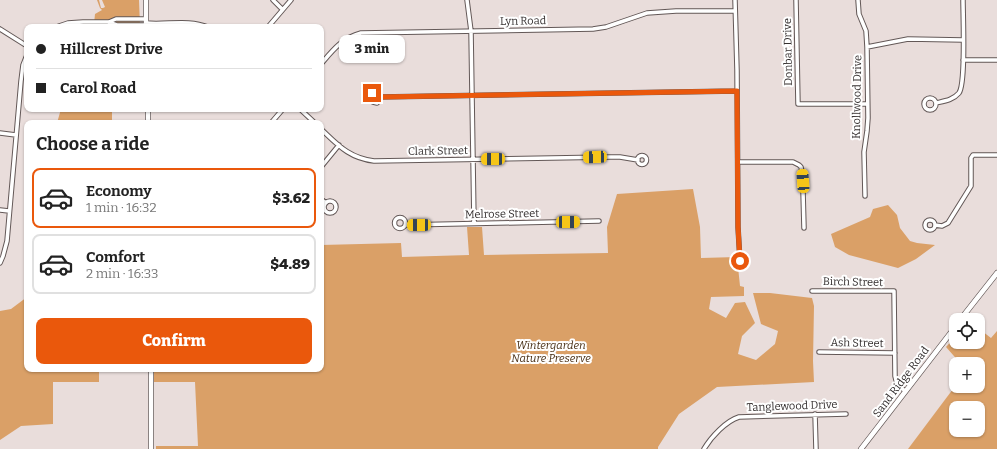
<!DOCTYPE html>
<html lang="en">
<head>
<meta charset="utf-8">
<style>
  body { margin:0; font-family:Bitter,serif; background:#f2f2f2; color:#222; height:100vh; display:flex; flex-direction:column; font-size:15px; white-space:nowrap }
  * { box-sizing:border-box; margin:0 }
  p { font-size:13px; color:#767676 }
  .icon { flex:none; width:22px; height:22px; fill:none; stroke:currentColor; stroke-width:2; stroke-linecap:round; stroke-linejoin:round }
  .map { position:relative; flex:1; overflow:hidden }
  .sheet { position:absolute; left:24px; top:120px; width:300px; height:252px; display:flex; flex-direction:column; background:#fff; border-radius:8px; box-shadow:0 1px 3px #0004 }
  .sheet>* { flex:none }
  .guide { position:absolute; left:24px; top:24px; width:300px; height:88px; border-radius:8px; box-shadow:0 1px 3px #0004; display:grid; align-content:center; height:88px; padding:0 12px; background:#fff }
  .tools { position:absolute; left:949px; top:313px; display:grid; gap:8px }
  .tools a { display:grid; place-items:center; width:36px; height:36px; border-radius:8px; background:#fff; box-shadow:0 1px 3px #0004; font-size:20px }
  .end { position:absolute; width:18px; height:18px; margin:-9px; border:5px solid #ea580c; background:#fff; box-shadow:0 0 0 2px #fff }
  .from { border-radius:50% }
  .bubble { position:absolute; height:28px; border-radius:8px; background:#fff; box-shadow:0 1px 3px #0004; font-size:13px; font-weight:800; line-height:28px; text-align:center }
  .car { position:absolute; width:12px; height:24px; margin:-12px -6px; border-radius:5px; box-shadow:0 0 3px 1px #0007; background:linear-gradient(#f5c518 24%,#345 0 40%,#f5c518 0 76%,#345 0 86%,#f5c518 0) }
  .guide b { display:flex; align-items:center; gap:14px; height:38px; font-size:15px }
  .guide b+b { border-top:1px solid #e0e0e0 }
  .guide i { width:10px; height:10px; background:#222 }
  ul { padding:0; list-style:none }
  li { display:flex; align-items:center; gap:12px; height:60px; margin:0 8px 6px; padding:0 4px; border:2px solid #e0e0e0; border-radius:8px }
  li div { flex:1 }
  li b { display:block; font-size:15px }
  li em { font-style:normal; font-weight:800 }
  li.current { border-color:#ea580c }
  li>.icon { width:36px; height:36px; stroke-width:1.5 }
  h2 { padding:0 12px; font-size:18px; line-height:48px }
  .cta { display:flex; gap:8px; margin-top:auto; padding:8px 12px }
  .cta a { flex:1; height:46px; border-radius:8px; background:#ea580c; color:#fff; font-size:16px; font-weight:800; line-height:46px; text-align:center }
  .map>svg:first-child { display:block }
</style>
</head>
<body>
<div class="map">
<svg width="997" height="449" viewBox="0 0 997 449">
  <rect width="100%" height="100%" fill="#e9dddb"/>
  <path fill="#daa067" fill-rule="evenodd" d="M97,0H99L101,8H103L105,7L102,0H139L140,26L88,27L94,24L95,14L102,10L100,8Z
    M61,109H112V123H57Z
    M693,189L700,227L701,258L737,257L740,286L744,287V296L711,297L709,309L726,318L735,303L745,302L755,323L742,336L738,354L756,360L775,344L778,331L761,324L753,293H770L812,298L814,306L813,361L814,382L717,387L679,414L658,447V449H156V446H198L195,382H153V369H321V245L401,243L402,257L469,255L467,227H482L484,255L608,253L607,227L617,194Z
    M888,205L897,215L900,228L910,241L917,243L935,245L916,259L898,268L849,255L835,247L831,234L870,217L873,209Z
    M27,297V369H99V382H53V424L21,426L0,440V311L11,309Z
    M978,328L991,338L997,331V449H908L956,385V386H978V364H961L946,347L956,336V342H978ZM956,408H978V430H956Z"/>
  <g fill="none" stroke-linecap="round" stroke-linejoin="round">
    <g stroke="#635857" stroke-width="5.5">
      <path id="street" d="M273,0L282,9
        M467,0L471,31L474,223
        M735,0L737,70L738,227L740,261
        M796,0L798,104H867
        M858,0L859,14L866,31L867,47L868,118L867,131L864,152L865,196
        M109,22L116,19H146
        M146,23C167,25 188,19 208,27
        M56,27L68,23L83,22H108L117,25H146
        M268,27L291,0
        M0,29L27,46
        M867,47L908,39L963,40
        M963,60H997
        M321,64C333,50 342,38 361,33L593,29L606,27L647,13L676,11H735
        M380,97V100L377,103L373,102L370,99V95L374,92L378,93L380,97L737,91
        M924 104a6 6 0 1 1 12 0a6 6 0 1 1-12 0Z
        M936,103C945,101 953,100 959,93C966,83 963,16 963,0
        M300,109L315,123
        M271,123L283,109
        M321,129C338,145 349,158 374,161L610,157H620L638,160
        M0,133L16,135
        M637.5 160a4.5 4.5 0 1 1 9 0a4.5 4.5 0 1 1-9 0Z
        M738,162H793L799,165L801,167L802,172L803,191L804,228
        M321,167L339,145
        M321,199L326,203
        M324 207a6 6 0 1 1 12 0a6 6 0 1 1-12 0Z
        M0,210L9,211
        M394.5 223a5.5 5.5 0 1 1 11 0a5.5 5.5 0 1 1-11 0Z
        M925 225a5 5 0 1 1 10 0a5 5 0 1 1-10 0Z
        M405,225L599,221
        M935,225L942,226L948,223L971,186V158L973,155H997
        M0,263L3,256L7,241L21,81L23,65L27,55
        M812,291H894L895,376L897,384L905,391
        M819,352L895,353
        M815,414L816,449
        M704,449C711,437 726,421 739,417L846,414"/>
    </g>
    <g stroke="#635857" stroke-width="6">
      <path id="secondary" d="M146,0V27
        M148,109V123
        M960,320L997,273
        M151,369V449
        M861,449L956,326"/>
    </g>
    <use href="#street" stroke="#fff" stroke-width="3.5"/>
    <use href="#secondary" stroke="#fff" stroke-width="4.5"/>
  </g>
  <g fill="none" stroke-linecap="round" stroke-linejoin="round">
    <path stroke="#ea580c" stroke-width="5" d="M372,93L374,92L378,93L380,97L737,91L738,227L740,261"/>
  </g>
  <g text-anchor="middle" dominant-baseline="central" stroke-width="4" stroke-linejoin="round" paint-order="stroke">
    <g font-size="11" fill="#342f2f" stroke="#fff">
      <text transform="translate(523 21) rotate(-1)">Lyn Road</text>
      <text transform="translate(788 52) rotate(-91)">Donbar Drive</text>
      <text transform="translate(857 97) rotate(-89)">Knollwood Drive</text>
      <text transform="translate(438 151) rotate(-1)">Clark Street</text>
      <text transform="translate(502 214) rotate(-1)">Melrose Street</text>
      <text transform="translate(853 282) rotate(1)">Birch Street</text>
      <text transform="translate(857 343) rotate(1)">Ash Street</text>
      <text transform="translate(901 382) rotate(-53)">Sand Ridge Road</text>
      <text transform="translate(792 406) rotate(-2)">Tanglewood Drive</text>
    </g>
    <g font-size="11" font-style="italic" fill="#472e14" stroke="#fff">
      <text x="551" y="345">Wintergarden<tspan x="551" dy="13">Nature Preserve</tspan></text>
    </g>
  </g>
</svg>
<div class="tools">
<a><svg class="icon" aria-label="locate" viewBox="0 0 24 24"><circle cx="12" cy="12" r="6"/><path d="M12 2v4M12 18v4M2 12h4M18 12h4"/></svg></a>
<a>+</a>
<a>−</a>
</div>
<i class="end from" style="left:740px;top:261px"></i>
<i class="end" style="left:372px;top:93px"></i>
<div class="bubble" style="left:339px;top:35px;width:66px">3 min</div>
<i class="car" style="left:595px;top:157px;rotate:268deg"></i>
<i class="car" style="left:493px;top:159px;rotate:269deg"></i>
<i class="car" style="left:803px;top:181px;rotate:356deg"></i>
<i class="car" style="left:568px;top:222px;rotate:89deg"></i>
<i class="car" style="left:419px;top:225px;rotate:269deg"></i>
<div class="guide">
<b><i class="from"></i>Hillcrest Drive</b>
<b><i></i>Carol Road</b>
</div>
<section class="sheet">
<h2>Choose a ride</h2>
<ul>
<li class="current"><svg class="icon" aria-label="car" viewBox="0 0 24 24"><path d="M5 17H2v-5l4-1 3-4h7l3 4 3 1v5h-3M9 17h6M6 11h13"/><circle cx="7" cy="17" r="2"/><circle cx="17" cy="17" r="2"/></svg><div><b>Economy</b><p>1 min · 16:32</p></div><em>$3.62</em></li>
<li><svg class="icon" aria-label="car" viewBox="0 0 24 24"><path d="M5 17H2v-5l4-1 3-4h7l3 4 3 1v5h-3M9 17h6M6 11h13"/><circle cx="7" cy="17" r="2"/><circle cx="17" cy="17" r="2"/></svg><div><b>Comfort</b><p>2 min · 16:33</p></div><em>$4.89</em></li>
</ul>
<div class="cta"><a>Confirm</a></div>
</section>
</div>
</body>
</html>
